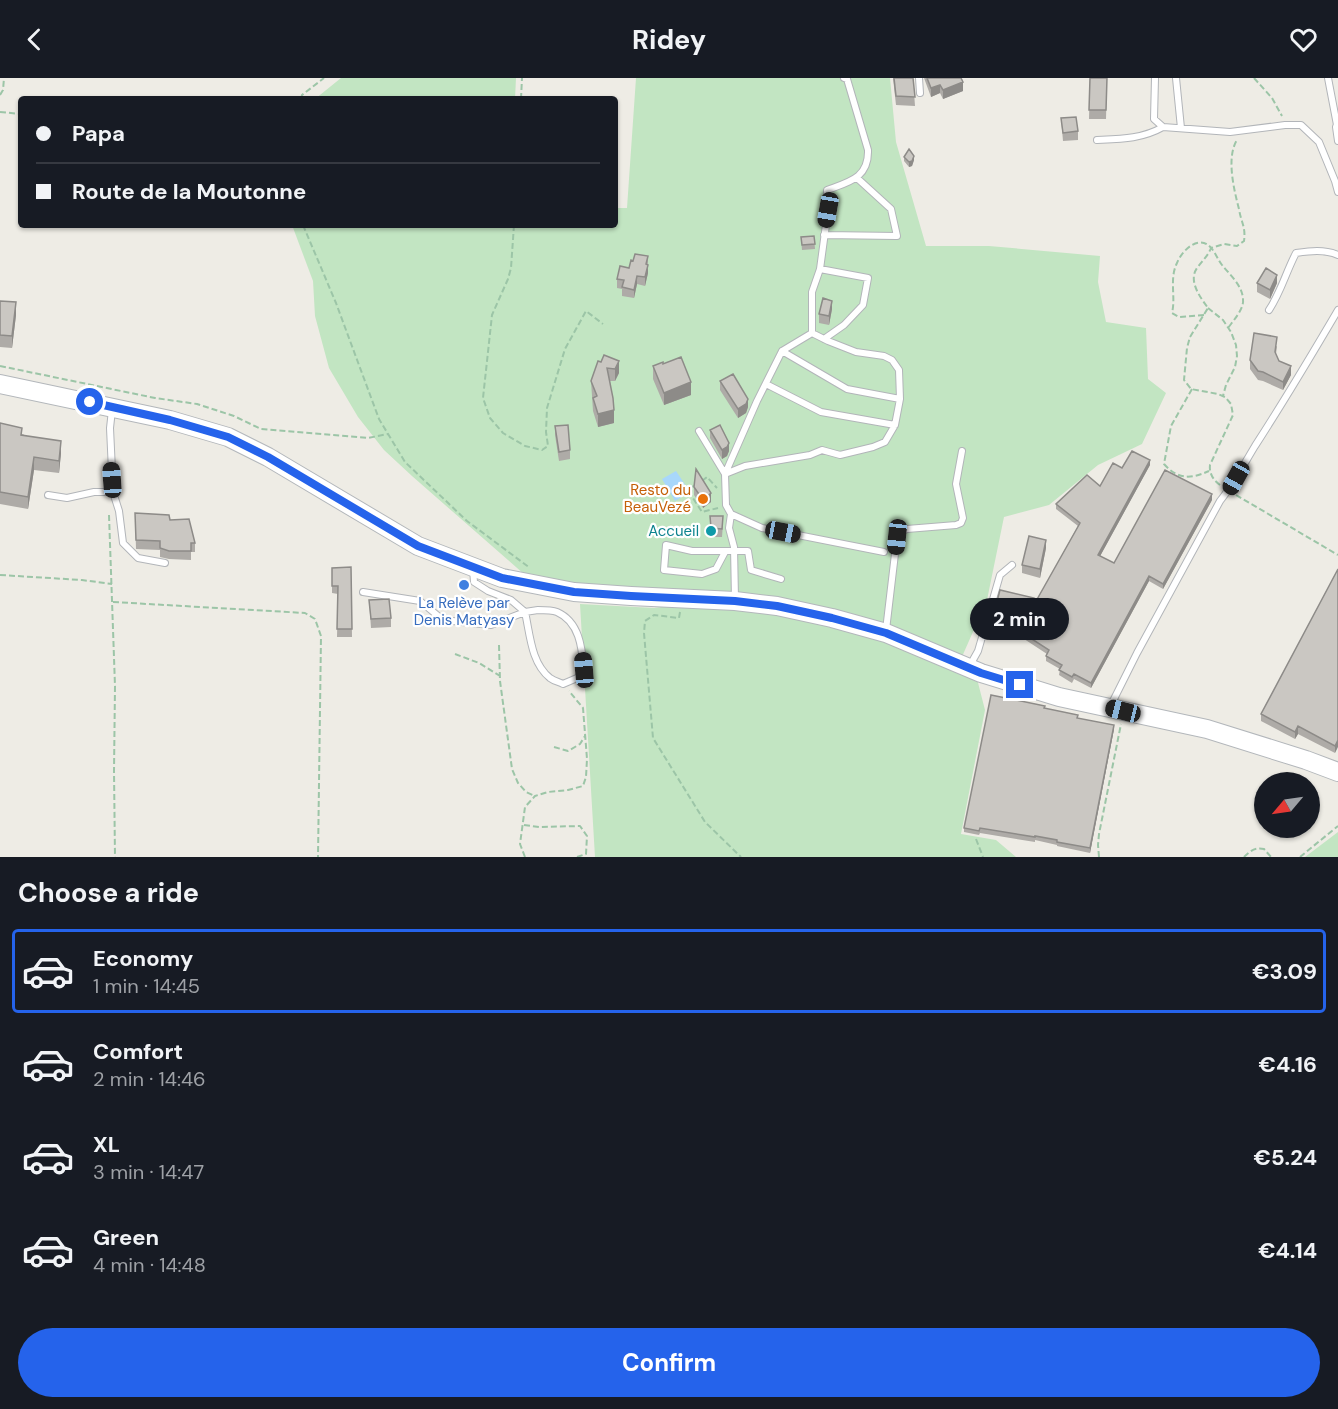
<!DOCTYPE html>
<html lang="en">
<head>
<meta charset="utf-8">
<style>
  body { margin:0; font-family:"DM Sans",sans-serif; background:#20242c; color:#f1f3f6; height:100vh; display:flex; flex-direction:column; font-size:22px; white-space:nowrap }
  * { box-sizing:border-box; margin:0 }
  p { font-size:20px; color:#9ea1a6 }
  .icon { flex:none; width:33px; height:33px; fill:none; stroke:currentColor; stroke-width:2; stroke-linecap:round; stroke-linejoin:round }
  .map { position:relative; height:779px; overflow:hidden }
  .drawer { display:flex; flex-direction:column; background:#171b24; flex:1 }
  .drawer>* { flex:none }
  .banner { position:absolute; left:18px; top:18px; width:600px; height:132px; border-radius:6px; box-shadow:0 2px 4px #0004; display:grid; align-content:center; height:132px; padding:0 18px; background:#171b24 }
  .needle { width:39px; rotate:241deg }
  .tools { position:absolute; left:1254px; top:694px; display:grid; gap:12px }
  .tools a { display:grid; place-items:center; width:66px; height:66px; border-radius:50%; background:#171b24; box-shadow:0 2px 4px #0004; font-size:30px }
  .end { position:absolute; width:27px; height:27px; margin:-14px; border:8px solid #2563eb; background:#fff; box-shadow:0 0 0 3px #fff }
  .from { border-radius:50% }
  .bubble { position:absolute; height:42px; border-radius:21px; background:#171b24; box-shadow:0 2px 4px #0004; font-size:20px; font-weight:700; line-height:42px; text-align:center }
  .car { position:absolute; width:18px; height:36px; margin:-18px -9px; border-radius:8px; box-shadow:0 0 4px 2px #0007; background:linear-gradient(#222 24%,#8ab4d8 0 40%,#222 0 76%,#8ab4d8 0 86%,#222 0) }
  .banner b { display:flex; align-items:center; gap:21px; height:57px; font-size:22px }
  .banner b+b { border-top:2px solid #363941 }
  .banner i { width:15px; height:15px; background:#f1f3f6 }
  ul { padding:0; list-style:none }
  li { display:flex; align-items:center; gap:18px; height:84px; margin:0 12px 9px; padding:0 6px; border:3px solid transparent; border-radius:6px }
  li div { flex:1 }
  li b { display:block; font-size:22px }
  li em { font-style:normal; font-weight:700 }
  li.selected { border-color:#2563eb }
  li>.icon { width:54px; height:54px; stroke-width:1.5 }
  h2 { padding:0 18px; font-size:27px; line-height:72px }
  .action { display:flex; gap:12px; margin-top:auto; padding:12px 18px }
  .action a { flex:1; height:69px; border-radius:36px; background:#2563eb; color:#fff; font-size:24px; font-weight:700; line-height:69px; text-align:center }
  header { display:flex; justify-content:space-between; align-items:center; height:78px; padding:0 18px; background:#171b24; font-size:27px; font-weight:700 }
  .map>svg:first-child { display:block }
</style>
</head>
<body>
<header><svg class="icon" aria-label="back" viewBox="0 0 24 24"><path d="M15 5l-7 7 7 7"/></svg>Ridey<svg class="icon" aria-label="heart" viewBox="0 0 24 24"><path d="M12 20l-8-8c-3-5 5-10 8-4 3-6 11-1 8 4z"/></svg></header>
<div class="map">
<svg width="1338" height="779" viewBox="0 0 1338 779">
  <rect width="100%" height="100%" fill="#eeece5"/>
  <path fill="#c2e5c2" d="M341,0H516L515,21H315Z
    M636,0H890L896,64L926,168H989L1100,178L1098,204L1106,244L1146,250L1148,301L1166,315L1142,366L1098,387L1049,427L1004,439L987,522L961,581L874,546L593,509L525,497L412,398L384,372L358,339L329,290L315,238L313,203L292,147H615V130H627Z
    M688,525L779,532L879,558L976,597L985,632L961,756L996,762L1016,779H595L580,526L654,530Z
    M1338,754V779H1305Z"/>
  <path fill="#a8d7fb" d="M676,393L690,414L675,423L662,401Z"/>
  <g fill="none" stroke-linecap="round" stroke-linejoin="round">
    <g stroke="#b2b5b9" stroke-width="8">
      <path id="lane" d="M919,0L920,15
        M1155,0L1154,41L1163,49L1230,54L1285,47H1301L1319,64L1335,103L1338,114
        M1176,0L1181,50
        M1328,0L1337,47
        M1337,46L1336,49L1338,63
        M1097,62C1120,61 1142,61 1163,49
        M824,157L897,158L891,131L857,100
        M820,191L868,200L863,227L844,247L824,261
        M1269,232C1281,214 1286,194 1296,175C1310,173 1324,171 1338,177
        M812,255V214L820,191L828,132L827,112C849,104 869,100 868,72L847,1L844,0
        M782,273L847,311L900,321
        M766,306L821,334L895,347
        M112,332L110,350L113,414L119,433L123,465L138,480L165,485
        M699,353L725,396L726,427L731,436L762,450L884,474
        M725,396L745,388L810,377L822,372L840,377L873,369L885,364L895,347L900,321L899,292L892,282L884,278L856,274L828,263L812,255
        M725,396L757,323L782,273L812,255
        M48,417L67,420L94,414H113
        M731,436L729,450L734,469L735,521
        M725,474L716,491L702,496L664,492L666,467L692,473H748L751,492L781,501
        M363,514L420,523L443,542L491,547L525,534L511,522L488,513L474,504L473,491
        M538,532C544,532 552,532 557,534C580,544 582,571 584,592L577,600L563,606C559,604 554,603 550,600C531,585 530,556 525,534Z
        M886,552L897,459L900,454L907,451L956,447L961,445L963,440L956,406L962,373
        M969,589L978,573L1000,497L1012,487
        M1111,627L1137,575L1220,423C1234,406 1244,386 1255,368C1284,323 1311,278 1338,232"/>
    </g>
    <g stroke="#b3b7bb" stroke-width="20">
      <path id="secondary" d="M0,306L170,342L228,359L268,379L418,468L502,500L574,514L631,518L735,523L777,528L832,540L886,555L981,595L1059,619L1207,651L1306,682L1338,694"/>
    </g>
    <path stroke="#9cc5a7" stroke-width="2" stroke-dasharray="6 3" stroke-linecap="butt" d="M1254,0L1272,20L1282,38
      M0,17L3,12L4,0
      M301,21L302,17L324,0
      M521,21L522,0
      M0,34L21,36
      M303,147L336,225L379,341L405,384L467,443L530,490
      M514,147L511,190L508,201L492,237L483,320L490,340L503,355L525,368L542,372L548,368L546,354L547,330L565,271L586,233L603,246
      M1208,230L1223,242L1231,254L1236,267L1237,278L1235,289L1226,307L1223,318
      M1204,237L1179,239L1172,235C1176,219 1169,201 1177,185C1182,172 1200,155 1212,171C1216,176 1218,182 1222,187C1230,197 1243,208 1243,222C1244,231 1233,243 1228,250
      M0,288L155,320L197,326L234,338L261,351L368,360L388,356
      M1192,311L1171,348L1164,386C1178,402 1191,401 1209,393
      M702,403L707,399L717,410
      M697,406L692,409L691,417L702,434L718,430
      M1220,407C1213,402 1209,395 1210,387L1233,337L1231,326L1225,319L1218,316L1191,311L1184,302L1187,270L1190,259L1208,230C1200,219 1188,203 1197,190C1202,183 1208,178 1211,170L1224,166L1237,168L1244,163C1246,149 1241,144 1239,131C1234,112 1226,79 1237,62
      M1236,417L1338,477
      M109,437L115,608L114,693L115,779
      M0,497L82,502L112,506
      M113,524L305,535L315,541L321,558L318,779
      M680,534L679,540L654,537L645,543L644,555L653,660L705,744L741,779
      M499,567L500,603L512,691L518,705L526,714L535,718
      M455,576L479,585L500,598
      M554,669L568,673L580,666L585,658
      M524,747L539,749L580,748L587,758L586,776L577,779
      M976,761L983,779
      M525,779L520,766L525,729L535,718L548,714L568,712L583,708L586,699L587,681L583,630L569,613
      M1099,779L1098,767L1099,756L1121,646
      M1244,779C1250,773 1255,769 1264,771L1271,779
      M1300,779L1338,748"/>
    <use href="#lane" stroke="#fff" stroke-width="6"/>
    <use href="#secondary" stroke="#fff" stroke-width="18"/>
  </g>
  <path fill="#aeaba7" d="M893,0H913L915,28L896,27Z
    M924,0H961L963,13L943,21L940,15L931,19Z
    M1090,0H1107L1106,41H1089Z
    M1061,40L1078,53V62L1063,63Z
    M904,79L914,82L912,88L909,89L904,83Z
    M814,158L815,171L802,172L801,159Z
    M648,178V195L645,208L637,206L634,220L622,218V211L617,210V201L629,190L633,183Z
    M1257,205H1277L1270,221L1257,214Z
    M0,223L16,237L12,270L0,269Z
    M832,231L829,247L819,245V236Z
    M1277,268L1276,276L1279,283L1291,297L1283,312L1263,303L1258,302L1250,291V282Z
    M604,277L619,295L615,303H610L614,345L598,349L593,333L591,303Z
    M663,286L691,317L664,327L653,301V288Z
    M720,303L748,329L746,335L738,340L720,312Z
    M0,345L61,375L59,395L34,392L28,431L0,426Z
    M555,348L570,372V381L559,383L555,357Z
    M710,352L729,373L727,378L722,381L710,360Z
    M1150,387L1100,478L1114,485L1212,422L1163,511L1149,503L1091,610L1074,601L1072,605L1059,597L1060,591L1046,583V578L1047,576L1018,557L991,551V546L1034,525L1033,529L1078,448L1056,431V426L1100,408L1122,390Z
    M694,409L711,424L703,430L694,417Z
    M135,435L170,442L195,465V474H191V482L169,481L160,479V472L136,471Z
    M710,438L723,446L722,459H711Z
    M1046,470L1040,500L1022,495V487Z
    M351,489L352,559H337L338,516L332,515V490Z
    M1338,491L1335,675L1298,656L1295,661L1261,643V636Z
    M369,522L391,540V549L371,550Z
    M1044,630L1114,651L1090,775L1057,768V767L1035,762V764L980,755L979,757L964,754V750Z"/>
  <path fill="#8d8b88" d="M963,4V13L943,21V12Z
    M940,7V15L931,19V10Z
    M914,78V82L912,88L909,89V84Z
    M648,187V195L645,208V199Z
    M1277,197V205L1270,221V212Z
    M637,198V206L634,220V212Z
    M832,223V231L829,247V238Z
    M16,224V237L12,270V258Z
    M619,283V295L615,303V291Z
    M1291,288V297L1283,312V304Z
    M691,304V317L664,327V315Z
    M748,321V329L746,335L738,340V331Z
    M614,332V345L598,349V336Z
    M61,363V375L59,395V383Z
    M729,365V373L727,378L722,381V372Z
    M34,379V392L28,431V419Z
    M1150,382V387L1098,482V477Z
    M711,415V424L703,430V422Z
    M1212,416V422L1163,511V506Z
    M1046,462V470L1040,500V491Z
    M1149,498V503L1091,610V605Z
    M1114,647V651L1090,775V770Z
    M1298,648V656L1295,661V654Z
    M1338,662V669L1335,675V668Z"/>
  <path fill="#cac7c2" stroke="#8d8b88" stroke-width="1.5" d="M894,0H913L915,19L896,18Z
    M927,0H961L963,4L943,12L940,7L931,10Z
    M1090,0H1107L1106,32H1089Z
    M1076,39L1078,53L1063,55L1061,40Z
    M909,71L914,78L912,83L909,84L904,79Z
    M814,158L815,166L802,167L801,159Z
    M635,176L648,178L646,186L648,187L645,199L637,198L634,212L622,209L624,202L617,201L620,188L629,190L631,182L633,183Z
    M1266,190L1277,197L1270,212L1257,205Z
    M823,220L832,223L829,238L819,236Z
    M0,223L16,224L12,258L0,257Z
    M1254,255L1277,259L1275,274L1279,283L1291,288L1283,304L1263,294L1258,293L1250,282Z
    M604,277L619,283L615,291L607,290L613,320L614,332L598,336L593,320L597,318L591,303L598,283L601,284Z
    M681,279L691,304L664,315L653,288L663,284V286Z
    M733,296L748,321L746,326L738,331L720,303Z
    M0,345L22,350L21,357L61,363L59,383L34,379L28,419L0,414Z
    M568,347L570,372L559,374L555,348Z
    M720,347L729,365L727,369L722,372L710,352Z
    M1132,373L1150,382L1098,477L1114,485L1165,392L1212,416L1163,506L1149,498L1091,605L1074,596L1072,599L1059,592L1062,587L1046,578L1049,572L1018,552L991,546L1000,512L1034,520L1031,532L1080,445L1056,426L1087,397L1100,408L1113,385L1122,390Z
    M696,391L711,415L703,422L694,409Z
    M135,435L169,437L170,442L189,441L195,465H191V473H169L160,470V463L136,462Z
    M710,438H723L722,451L711,450Z
    M1029,458L1046,462L1040,491L1022,487Z
    M351,489L352,551H337L338,508H332V490Z
    M1338,491V662L1335,668L1298,648L1295,654L1261,636Z
    M389,521L391,540L371,541L369,522Z
    M991,617L1045,628L1044,630L1078,637L1077,640L1114,647L1090,770L1057,764V762L1035,758V759L980,750L979,753L964,750Z"/>
  <g fill="none" stroke-linecap="round" stroke-linejoin="round">
    <path stroke="#2563eb" stroke-width="8" d="M90,324L170,342L228,359L268,379L418,468L502,500L574,514L631,518L735,523L777,528L832,540L886,555L981,595L1020,607"/>
  </g>
  <circle fill="#e8710a" stroke="#fff" stroke-width="2" cx="703" cy="421" r="6"/>
  <circle fill="#0f9aa8" stroke="#fff" stroke-width="2" cx="711" cy="453" r="6"/>
  <circle fill="#3f7fe0" stroke="#fff" stroke-width="2" cx="464" cy="507" r="6"/>
  <g text-anchor="middle" dominant-baseline="central" stroke-width="4.5" stroke-linejoin="round" paint-order="stroke">
    <g font-size="15" fill="#c56008" stroke="#fff" text-anchor="end">
      <text x="691" y="412">Resto du<tspan x="691" dy="17">BeauVezé</tspan></text>
    </g>
    <g font-size="15" fill="#0d838f" stroke="#fff" text-anchor="end">
      <text x="699" y="453">Accueil</text>
    </g>
    <g font-size="15" fill="#366cbe" stroke="#fff">
      <text x="464" y="525">La Relève par<tspan x="464" dy="17">Denis Matyasy</tspan></text>
    </g>
  </g>
</svg>
<div class="tools">
<a><svg class="needle" viewBox="-14 -14 28 28"><path d="M0-13l5 13h-10z" fill="#e53935"/><path d="M0 13l5-13h-10z" fill="#9ea1a6"/></svg></a>
</div>
<i class="end from" style="left:90px;top:324px"></i>
<i class="end" style="left:1020px;top:607px"></i>
<div class="bubble" style="left:970px;top:520px;width:99px">2 min</div>
<i class="car" style="left:828px;top:132px;rotate:190deg"></i>
<i class="car" style="left:1236px;top:400px;rotate:209deg"></i>
<i class="car" style="left:112px;top:402px;rotate:356deg"></i>
<i class="car" style="left:783px;top:454px;rotate:101deg"></i>
<i class="car" style="left:897px;top:459px;rotate:186deg"></i>
<i class="car" style="left:584px;top:592px;rotate:355deg"></i>
<i class="car" style="left:1123px;top:633px;rotate:284deg"></i>
<div class="banner">
<b><i class="from"></i>Papa</b>
<b><i></i>Route de la Moutonne</b>
</div>
</div>
<section class="drawer">
<h2>Choose a ride</h2>
<ul>
<li class="selected"><svg class="icon" aria-label="car" viewBox="0 0 24 24"><path d="M5 17H2v-5l4-1 3-4h7l3 4 3 1v5h-3M9 17h6M6 11h13"/><circle cx="7" cy="17" r="2"/><circle cx="17" cy="17" r="2"/></svg><div><b>Economy</b><p>1 min · 14:45</p></div><em>€3.09</em></li>
<li><svg class="icon" aria-label="car" viewBox="0 0 24 24"><path d="M5 17H2v-5l4-1 3-4h7l3 4 3 1v5h-3M9 17h6M6 11h13"/><circle cx="7" cy="17" r="2"/><circle cx="17" cy="17" r="2"/></svg><div><b>Comfort</b><p>2 min · 14:46</p></div><em>€4.16</em></li>
<li><svg class="icon" aria-label="car" viewBox="0 0 24 24"><path d="M5 17H2v-5l4-1 3-4h7l3 4 3 1v5h-3M9 17h6M6 11h13"/><circle cx="7" cy="17" r="2"/><circle cx="17" cy="17" r="2"/></svg><div><b>XL</b><p>3 min · 14:47</p></div><em>€5.24</em></li>
<li><svg class="icon" aria-label="car" viewBox="0 0 24 24"><path d="M5 17H2v-5l4-1 3-4h7l3 4 3 1v5h-3M9 17h6M6 11h13"/><circle cx="7" cy="17" r="2"/><circle cx="17" cy="17" r="2"/></svg><div><b>Green</b><p>4 min · 14:48</p></div><em>€4.14</em></li>
</ul>
<div class="action"><a>Confirm</a></div>
</section>
</body>
</html>
